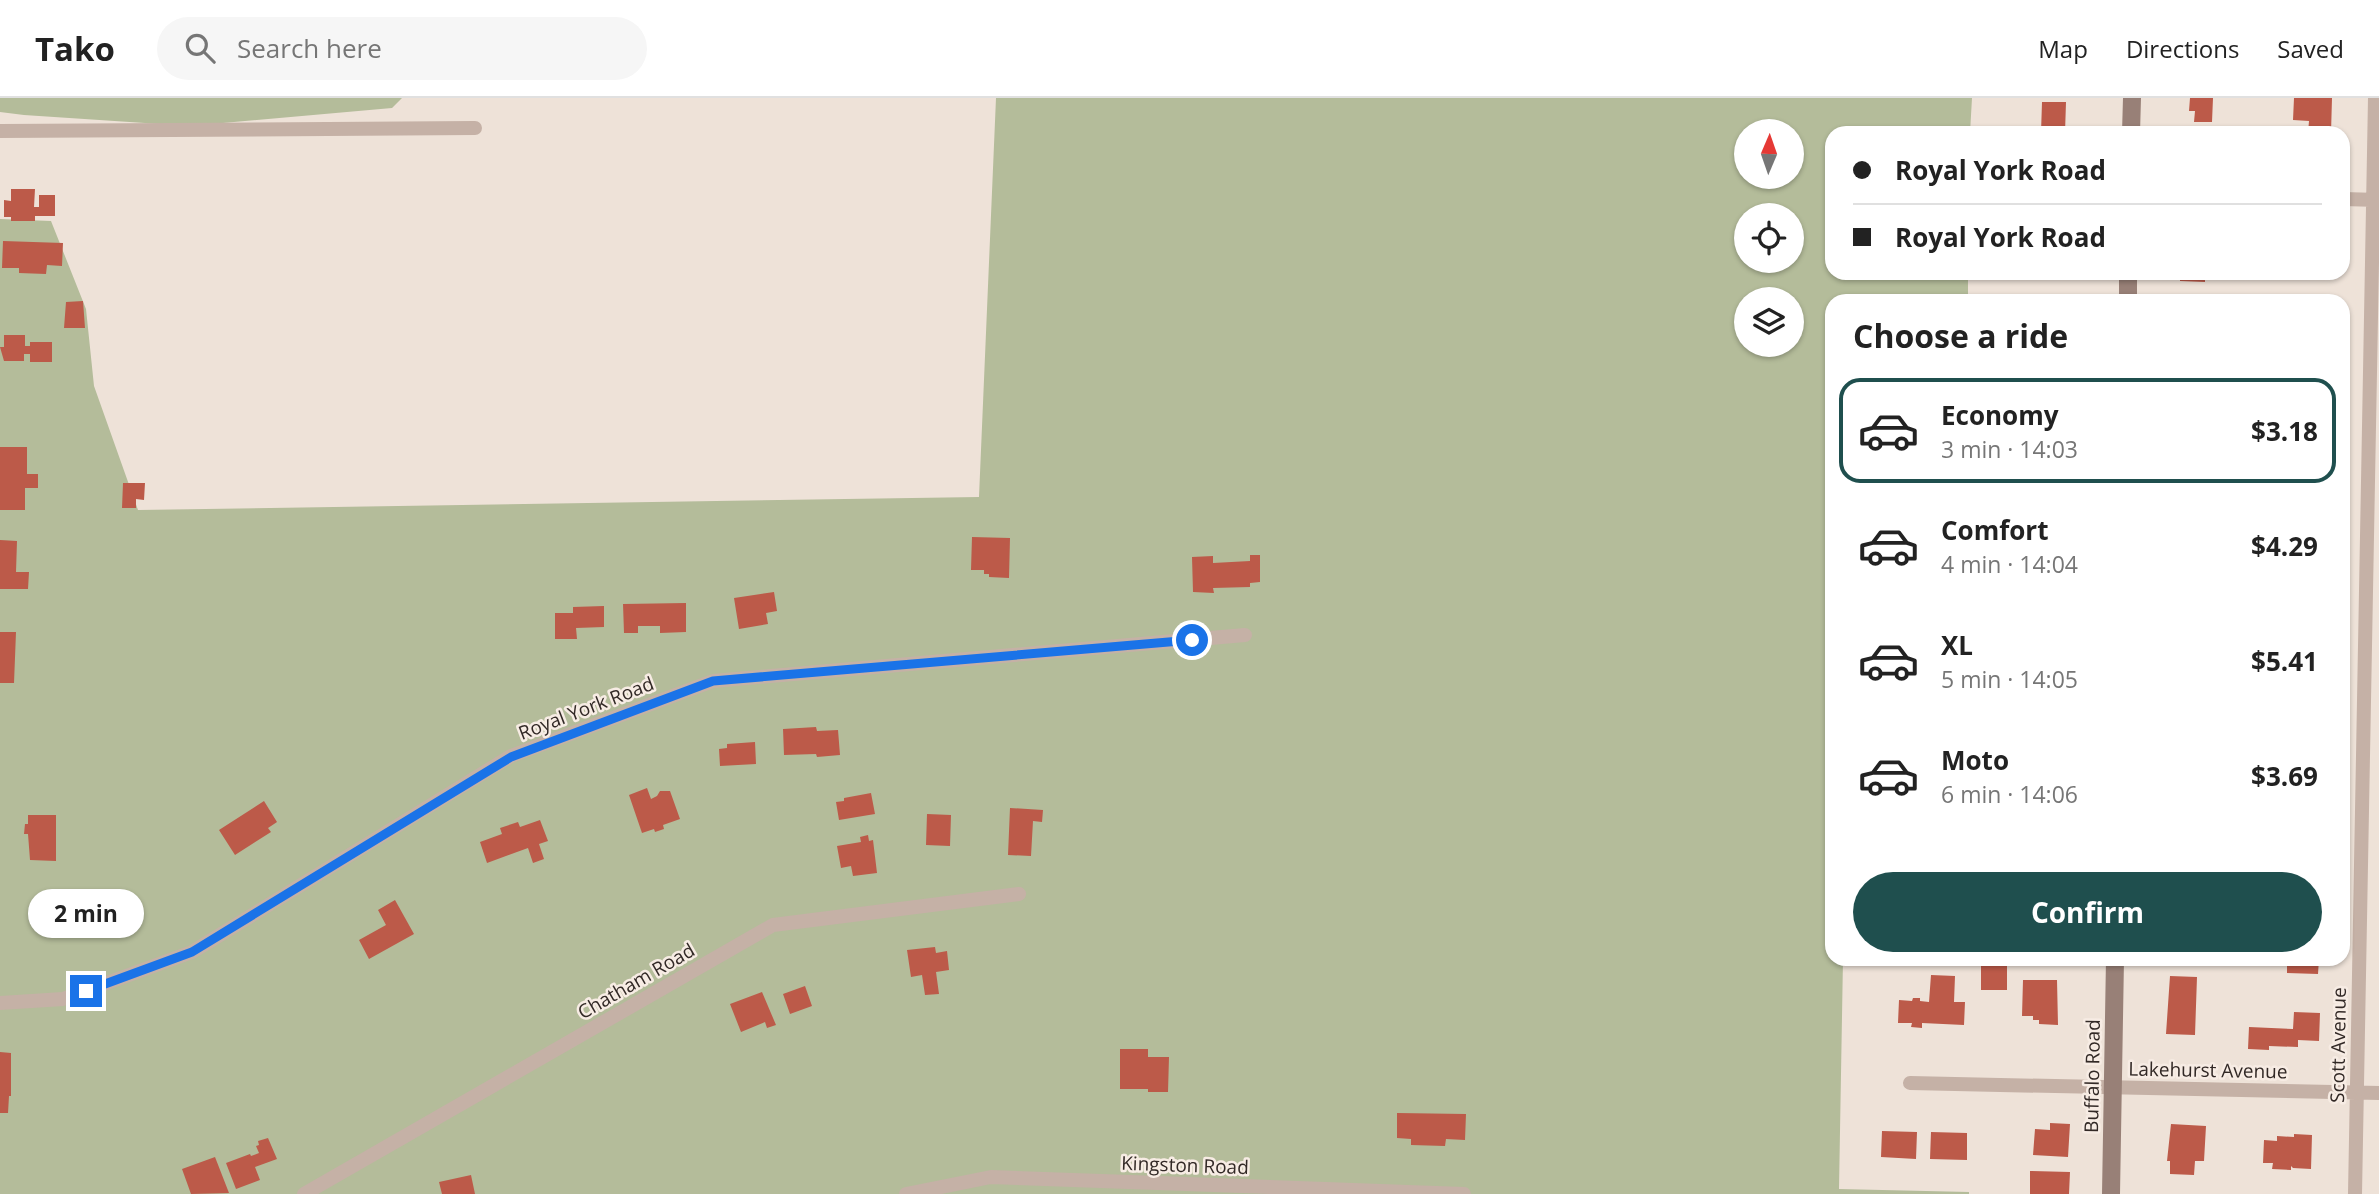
<!DOCTYPE html>
<html lang="en">
<head>
<meta charset="utf-8">
<style>
  body { margin:0; font-family:"Open Sans",sans-serif; background:#f6f6f6; color:#222; height:100vh; display:flex; flex-direction:column; font-size:26px; white-space:nowrap }
  * { box-sizing:border-box; margin:0 }
  p { font-size:23px; color:#767676 }
  .icon { flex:none; width:38px; height:38px; fill:none; stroke:currentColor; stroke-width:2; stroke-linecap:round; stroke-linejoin:round }
  .map { position:relative; flex:1; overflow:hidden }
  .drawer { position:absolute; left:1825px; top:196px; width:525px; height:672px; display:flex; flex-direction:column; background:#fff; border-radius:21px; box-shadow:0 2px 5px #0004 }
  .drawer>* { flex:none }
  .guide { position:absolute; left:1825px; top:28px; width:525px; height:154px; border-radius:21px; box-shadow:0 2px 5px #0004; display:grid; align-content:center; height:154px; padding:0 28px; background:#fff }
  .needle { width:46px; rotate:2deg }
  .tools { position:absolute; left:1734px; top:21px; display:grid; gap:14px }
  .tools a { display:grid; place-items:center; width:70px; height:70px; border-radius:50%; background:#fff; box-shadow:0 2px 5px #0004; font-size:35px }
  .end { position:absolute; width:32px; height:32px; margin:-16px; border:9px solid #1a73e8; background:#fff; box-shadow:0 0 0 4px #fff }
  .from { border-radius:50% }
  .bubble { position:absolute; height:49px; border-radius:24px; background:#fff; box-shadow:0 2px 5px #0004; font-size:23px; font-weight:700; line-height:49px; text-align:center }
  .guide b { display:flex; align-items:center; gap:24px; height:66px; font-size:26px }
  .guide b+b { border-top:2px solid #e0e0e0 }
  .guide i { width:18px; height:18px; background:#222 }
  ul { padding:0; list-style:none }
  li { display:flex; align-items:center; gap:21px; height:105px; margin:0 14px 10px; padding:0 14px; border:4px solid transparent; border-radius:21px }
  li div { flex:1 }
  li b { display:block; font-size:26px }
  li em { font-style:normal; font-weight:700 }
  li.active { border-color:#1f4f4e }
  li>.icon { width:63px; height:63px; stroke-width:1.5 }
  h2 { padding:0 28px; font-size:32px; line-height:84px }
  .action { display:flex; gap:14px; margin-top:auto; padding:14px 28px }
  .action a { flex:1; height:80px; border-radius:42px; background:#1f4f4e; color:#fff; font-size:28px; font-weight:700; line-height:80px; text-align:center }
  header { display:flex; align-items:center; gap:42px; box-sizing:border-box; height:98px; padding:0 35px; background:#fff; border-bottom:2px solid #e0e0e0 }
  header strong { font-size:33px }
  nav { display:flex; gap:38px; margin-inline-start:auto; font-size:24px }
  .search { width:490px; height:63px; background:#f6f6f6; display:flex; align-items:center; gap:18px; box-sizing:border-box; padding:0 24px; border-radius:38px; color:#767676; font-size:26px }
  .map>svg:first-child { display:block }
</style>
</head>
<body>
<header>
<strong>Tako</strong>
<div class="search"><svg class="icon" aria-label="search" viewBox="0 0 24 24"><circle cx="10" cy="10" r="6"/><path d="M15 15l6 6"/></svg>Search here</div>
<nav><a>Map</a><a>Directions</a><a>Saved</a></nav>
</header>
<div class="map">
<svg width="2379" height="1096" viewBox="0 0 2379 1096">
  <rect width="100%" height="100%" fill="#eee2d8"/>
  <path fill="#b4bc9a" fill-rule="evenodd" d="M0,0H402L392,10L190,28L24,17L0,14Z
    M996,0H1972L1970,35H1832V175H1968V203H1832V861H1843L1839,1091L1969,1094V1096H0V121L51,123L86,211L94,288L138,412L979,399ZM1746,33H1792V79H1746ZM1746,117H1792V163H1746ZM1746,201H1792V247H1746Z"/>
  <path fill="#bc5a49" d="M2190,0H2213L2212,24H2194L2195,13H2189Z
    M2294,0H2332L2331,35H2308L2309,23L2293,22Z
    M2042,4H2066L2065,35H2041Z
    M11,91H35L34,109H39V97H55V118H35V123H11V119H4V102L11,103Z
    M3,143L63,145L62,168L47,167L46,176L19,175V170H2Z
    M2180,175H2205V184L2180,183Z
    M83,203L85,230H64L66,204Z
    M4,237H25V248H30V244H52V264H30V256H24V263H4L0,249H4Z
    M0,349H27V376H38V390H25V412H0Z
    M123,385H145L144,402L136,401V410H122Z
    M972,439L1010,440L1009,480L989,479V476H984V472H971Z
    M0,442L17,443L16,474H29L28,491H0Z
    M1250,457H1260V484L1250,485V489L1213,490L1214,495L1193,494L1192,459L1213,458V465L1250,463Z
    M774,494L777,513L766,515L768,526L739,531L734,500Z
    M686,505V534L660,535V528H638V535H624L623,506Z
    M604,508V529L576,530L577,541H555V515H573V509Z
    M0,534H16L14,585H0Z
    M816,629L817,633L838,632L840,657L817,659L816,656L784,657L783,631Z
    M755,644L756,666L720,668L719,651L727,650V646Z
    M647,690L651,701L657,698L660,693H670L680,721L663,727L664,731L655,734L654,731L642,735L629,697Z
    M871,695L875,716L839,722L836,704L844,703V700Z
    M264,703L277,724L268,730L271,734L235,757L219,732Z
    M1010,710L1043,712L1042,724L1033,723L1031,758L1008,757Z
    M927,716L951,717L950,748L926,747Z
    M28,717H56V763L30,762L28,736H24L25,726H28Z
    M540,722L548,743L539,746L544,761L533,765L528,750L487,765L480,744L502,736L500,730L518,724L520,729Z
    M868,737L869,743L873,742L877,775L853,778L851,768L841,770L837,748L861,744L860,739Z
    M395,802L414,836L369,861L359,842L386,827L378,812Z
    M935,849L936,855L947,853L949,872L936,874L939,896L925,897L922,877L911,879L907,852Z
    M1981,861H2007V892H1981Z
    M2176,861H2196V868L2176,867Z
    M2287,861H2319L2318,876L2287,875Z
    M1931,877L1955,878L1954,904H1965L1964,927L1922,925V930L1911,929L1912,925H1898L1899,902L1912,903L1913,900H1920V903L1929,904Z
    M2170,878L2197,879L2195,937L2166,936Z
    M2023,882H2057L2058,927L2039,926V922H2033V918H2022Z
    M805,888L812,908L790,916L783,896Z
    M762,894L776,927L767,930L765,924L741,934L730,906Z
    M2294,914L2320,915L2319,943L2298,942V949L2269,948V952L2248,951L2249,929L2293,931Z
    M1120,951H1148V959H1169L1168,994H1148V991H1120Z
    M0,954L11,955V998H9L8,1015H0Z
    M1397,1015L1466,1016L1465,1042L1446,1041L1445,1048L1411,1047V1041L1397,1040Z
    M2050,1025L2070,1026L2068,1059L2033,1057L2035,1031L2050,1032Z
    M2171,1026L2206,1028L2204,1063H2195L2194,1077L2170,1076V1063H2167Z
    M1882,1033L1917,1034L1916,1061L1881,1059Z
    M1931,1034L1967,1035V1062L1930,1061Z
    M2294,1036L2312,1037L2311,1071L2293,1070L2291,1068V1072L2272,1071L2273,1065H2263L2264,1042L2277,1043V1038L2294,1039Z
    M268,1040L277,1061L255,1069L260,1082L236,1091L226,1065L250,1056L251,1058L259,1055L256,1048L259,1047L258,1043Z
    M215,1059L229,1095L191,1096L182,1071Z
    M2030,1073L2070,1074L2069,1096H2030Z
    M471,1077L475,1096H442L439,1084Z"/>
  <g fill="none" stroke-linecap="round" stroke-linejoin="round">
    <path stroke="#c5b1a6" stroke-width="14" d="M0,33L475,30
      M2343,101L2379,102
      M0,905L63,901L192,854L511,658L713,583L1245,537
      M1910,985L2379,995
      M304,1096L773,827L1019,796
      M906,1096L991,1079L1464,1096
      M2355,1096L2375,0"/>
    <path stroke="#988077" stroke-width="18" d="M2131,35L2132,0
      M2128,203V175
      M2111,1096L2115,861"/>
  </g>
  <g fill="none" stroke-linecap="round" stroke-linejoin="round">
    <path stroke="#1a73e8" stroke-width="9" d="M86,893L192,854L511,659L713,583L1192,542"/>
  </g>
  <g text-anchor="middle" dominant-baseline="central" stroke-width="5" stroke-linejoin="round" paint-order="stroke">
    <g font-size="19" fill="#322926" stroke="#f7ece4">
      <text transform="translate(586 610) rotate(-21)">Royal York Road</text>
      <text transform="translate(636 883) rotate(-30)">Chatham Road</text>
      <text transform="translate(2338 947) rotate(-89)">Scott Avenue</text>
      <text transform="translate(2208 972) rotate(1)">Lakehurst Avenue</text>
      <text transform="translate(2092 978) rotate(-89)">Buffalo Road</text>
      <text transform="translate(1185 1067) rotate(2)">Kingston Road</text>
    </g>
  </g>
</svg>
<div class="tools">
<a><svg class="needle" viewBox="-14 -14 28 28"><path d="M0-13l5 13h-10z" fill="#e53935"/><path d="M0 13l5-13h-10z" fill="#767676"/></svg></a>
<a><svg class="icon" aria-label="locate" viewBox="0 0 24 24"><circle cx="12" cy="12" r="6"/><path d="M12 2v4M12 18v4M2 12h4M18 12h4"/></svg></a>
<a><svg class="icon" aria-label="layers" viewBox="0 0 24 24"><path d="M12 4l9 5-9 5-9-5zM3 14l9 5 9-5"/></svg></a>
</div>
<i class="end from" style="left:1192px;top:542px"></i>
<i class="end" style="left:86px;top:893px"></i>
<div class="bubble" style="left:28px;top:791px;width:116px">2 min</div>
<div class="guide">
<b><i class="from"></i>Royal York Road</b>
<b><i></i>Royal York Road</b>
</div>
<section class="drawer">
<h2>Choose a ride</h2>
<ul>
<li class="active"><svg class="icon" aria-label="car" viewBox="0 0 24 24"><path d="M5 17H2v-5l4-1 3-4h7l3 4 3 1v5h-3M9 17h6M6 11h13"/><circle cx="7" cy="17" r="2"/><circle cx="17" cy="17" r="2"/></svg><div><b>Economy</b><p>3 min · 14:03</p></div><em>$3.18</em></li>
<li><svg class="icon" aria-label="car" viewBox="0 0 24 24"><path d="M5 17H2v-5l4-1 3-4h7l3 4 3 1v5h-3M9 17h6M6 11h13"/><circle cx="7" cy="17" r="2"/><circle cx="17" cy="17" r="2"/></svg><div><b>Comfort</b><p>4 min · 14:04</p></div><em>$4.29</em></li>
<li><svg class="icon" aria-label="car" viewBox="0 0 24 24"><path d="M5 17H2v-5l4-1 3-4h7l3 4 3 1v5h-3M9 17h6M6 11h13"/><circle cx="7" cy="17" r="2"/><circle cx="17" cy="17" r="2"/></svg><div><b>XL</b><p>5 min · 14:05</p></div><em>$5.41</em></li>
<li><svg class="icon" aria-label="car" viewBox="0 0 24 24"><path d="M5 17H2v-5l4-1 3-4h7l3 4 3 1v5h-3M9 17h6M6 11h13"/><circle cx="7" cy="17" r="2"/><circle cx="17" cy="17" r="2"/></svg><div><b>Moto</b><p>6 min · 14:06</p></div><em>$3.69</em></li>
</ul>
<div class="action"><a>Confirm</a></div>
</section>
</div>
</body>
</html>
